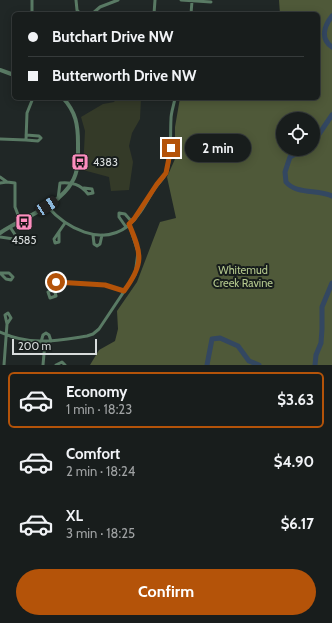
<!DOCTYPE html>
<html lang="en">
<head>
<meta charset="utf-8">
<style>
  body { margin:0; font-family:Cabin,sans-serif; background:#252a29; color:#f1f3f6; height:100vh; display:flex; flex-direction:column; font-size:15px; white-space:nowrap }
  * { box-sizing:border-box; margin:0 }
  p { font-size:13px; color:#9fa2a3 }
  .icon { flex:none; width:22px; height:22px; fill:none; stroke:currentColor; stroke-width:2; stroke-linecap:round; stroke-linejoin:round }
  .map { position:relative; height:365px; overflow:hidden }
  .drawer { display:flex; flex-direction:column; background:#181d1c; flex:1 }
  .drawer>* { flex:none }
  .hud { position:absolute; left:12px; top:12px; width:308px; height:88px; border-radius:6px; box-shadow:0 2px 10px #0003,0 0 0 1px #363b3b; display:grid; align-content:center; height:88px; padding:0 16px; background:#181d1c }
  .buttons { position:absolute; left:276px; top:112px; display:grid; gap:8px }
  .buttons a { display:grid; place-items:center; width:44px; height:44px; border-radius:50%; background:#181d1c; box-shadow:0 2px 10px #0003,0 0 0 1px #363b3b; font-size:20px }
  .scale { position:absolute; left:12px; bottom:10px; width:85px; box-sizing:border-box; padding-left:4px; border:2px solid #d8dcdc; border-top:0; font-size:11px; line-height:14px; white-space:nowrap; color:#d8dcdc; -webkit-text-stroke:3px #171d1c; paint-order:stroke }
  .end { position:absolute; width:18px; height:18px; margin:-9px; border:5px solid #b45309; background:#fff; box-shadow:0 0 0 2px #fff }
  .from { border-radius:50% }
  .bubble { position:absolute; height:28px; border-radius:14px; background:#181d1c; box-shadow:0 2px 10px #0003,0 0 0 1px #363b3b; font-size:13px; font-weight:700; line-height:28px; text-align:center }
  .car { position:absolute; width:12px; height:24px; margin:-12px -6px; border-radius:5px; box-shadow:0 0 3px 1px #0007; background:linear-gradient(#222 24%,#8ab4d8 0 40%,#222 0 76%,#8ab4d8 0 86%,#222 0) }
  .hud b { display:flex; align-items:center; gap:14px; height:38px; font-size:15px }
  .hud b+b { border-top:1px solid #363b3b }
  .hud i { width:10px; height:10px; background:#f1f3f6 }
  ul { padding:7px 0 0; list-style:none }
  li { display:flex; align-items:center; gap:12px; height:56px; margin:0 8px 6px; padding:0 8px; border:2px solid transparent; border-radius:6px }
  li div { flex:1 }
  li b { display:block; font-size:15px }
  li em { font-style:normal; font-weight:700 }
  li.on { border-color:#b45309 }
  li>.icon { width:36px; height:36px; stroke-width:1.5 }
  .cta { display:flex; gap:8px; margin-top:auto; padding:8px 16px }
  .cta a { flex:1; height:46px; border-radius:24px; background:#b45309; color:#fff; font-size:16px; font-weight:700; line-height:46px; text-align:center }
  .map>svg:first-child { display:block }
</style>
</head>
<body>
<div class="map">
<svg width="332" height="365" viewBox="0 0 332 365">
  <rect width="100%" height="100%" fill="#202726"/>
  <path fill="#343a28" d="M117,98H141L140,119L132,133L129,146L133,162L129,190L111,191L109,177L83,170L85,131L81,117L103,104L114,102Z"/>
  <path fill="#4f5939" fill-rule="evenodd" d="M279,0H332V365H90L99,350L115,341L118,329L117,311L137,282L160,222L176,218L167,177L175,159V127L180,98H318V14H280ZM283,119H313V149H283Z"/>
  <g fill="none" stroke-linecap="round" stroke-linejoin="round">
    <path stroke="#334761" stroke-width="5" d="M332,16C324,26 320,39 332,47
      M313,143L332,115
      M304,149L290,157L285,172L286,182C297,195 318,189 332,196
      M207,365L212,339L220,338L238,346L249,361L259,365
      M315,365L316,355L321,343L322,329V307L332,283"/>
    <path stroke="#597a64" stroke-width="3" d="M76,0L77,10L80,14
      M181,0L211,2
      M32,14V0
      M92,14L100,7L118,0
      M154,14L155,0
      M191,14L192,1
      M0,139L26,140L27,113L33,98
      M26,140L38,141L41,138L39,136L26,135
      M0,177L7,182
      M0,183L7,182L15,183V207L20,220
      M58,199L60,183C72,182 80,184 88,194L93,193L92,189L84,188
      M47,206C66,228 101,247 128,226C139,217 146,203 153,191C157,184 165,178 167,171C172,154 170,136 171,119C171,112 174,105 175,98
      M126,227L119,217V213L125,214L132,222
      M59,232V242L55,243L54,239L65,223
      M93,235L94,244L97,246L100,244L102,235
      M0,237L14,239L16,236L10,227
      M0,273H9L13,277L11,280L6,279Z
      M54,289L48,292L50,298L56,296L54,289L56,282L105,285L124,291
      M0,332C32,346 54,341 87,336L93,334L99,329L135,275L138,252L129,224
      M41,342L43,335L46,333L49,335L51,341
      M4,365L7,324L11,318L8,313L5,315L7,324
      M43,365L45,343
      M56,365L62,362L65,365"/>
    <path stroke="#597a64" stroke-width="4" d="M0,70L14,75
      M0,233C22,218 59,206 72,182C79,171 78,156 78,143C78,125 76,112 63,98"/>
  </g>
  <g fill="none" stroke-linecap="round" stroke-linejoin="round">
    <path stroke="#b45309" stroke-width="5" d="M56,282L105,285L124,291C144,264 142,255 129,224L134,219L157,184L166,173L171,148"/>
  </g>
  <defs>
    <g id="bus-square" transform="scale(0.9)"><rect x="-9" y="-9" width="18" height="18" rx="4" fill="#fd8ebf" stroke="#171d1c"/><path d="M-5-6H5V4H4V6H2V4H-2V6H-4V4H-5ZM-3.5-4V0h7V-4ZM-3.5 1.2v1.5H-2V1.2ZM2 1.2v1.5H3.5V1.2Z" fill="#111"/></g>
  </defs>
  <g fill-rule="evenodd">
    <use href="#bus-square" x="80" y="162"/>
    <use href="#bus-square" x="24" y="222"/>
  </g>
  <g text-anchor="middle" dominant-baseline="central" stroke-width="4" stroke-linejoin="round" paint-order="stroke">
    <g font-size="11" fill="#d8dcdc" stroke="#171d1c" text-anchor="start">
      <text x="93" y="162">4383</text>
      <text x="24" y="240" text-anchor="middle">4585</text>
    </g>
    <g font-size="11" fill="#b4c88e" stroke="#171d1c">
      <text x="243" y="270">Whitemud<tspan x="243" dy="13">Creek Ravine</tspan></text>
    </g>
  </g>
</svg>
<div class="buttons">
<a><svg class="icon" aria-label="locate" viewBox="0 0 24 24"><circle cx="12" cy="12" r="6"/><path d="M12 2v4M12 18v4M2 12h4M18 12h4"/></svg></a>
</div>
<div class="scale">200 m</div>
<i class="end from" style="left:56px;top:282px"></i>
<i class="end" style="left:171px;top:148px"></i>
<div class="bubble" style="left:185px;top:134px;width:66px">2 min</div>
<i class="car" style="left:47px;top:206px;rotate:57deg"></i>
<div class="hud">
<b><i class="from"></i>Butchart Drive NW</b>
<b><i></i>Butterworth Drive NW</b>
</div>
</div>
<section class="drawer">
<ul>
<li class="on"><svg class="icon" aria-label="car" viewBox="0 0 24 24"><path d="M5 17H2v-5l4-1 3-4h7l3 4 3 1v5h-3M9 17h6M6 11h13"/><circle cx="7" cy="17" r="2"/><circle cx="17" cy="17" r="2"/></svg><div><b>Economy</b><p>1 min · 18:23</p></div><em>$3.63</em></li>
<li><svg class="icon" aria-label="car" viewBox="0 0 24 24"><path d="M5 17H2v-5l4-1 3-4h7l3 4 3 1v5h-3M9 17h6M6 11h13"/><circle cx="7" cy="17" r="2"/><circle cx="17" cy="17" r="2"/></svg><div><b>Comfort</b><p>2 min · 18:24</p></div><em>$4.90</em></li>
<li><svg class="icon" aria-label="car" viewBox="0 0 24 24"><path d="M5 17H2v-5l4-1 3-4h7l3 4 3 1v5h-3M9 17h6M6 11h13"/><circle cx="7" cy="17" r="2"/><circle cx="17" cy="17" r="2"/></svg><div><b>XL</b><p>3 min · 18:25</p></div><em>$6.17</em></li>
</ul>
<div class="cta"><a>Confirm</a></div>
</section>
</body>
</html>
